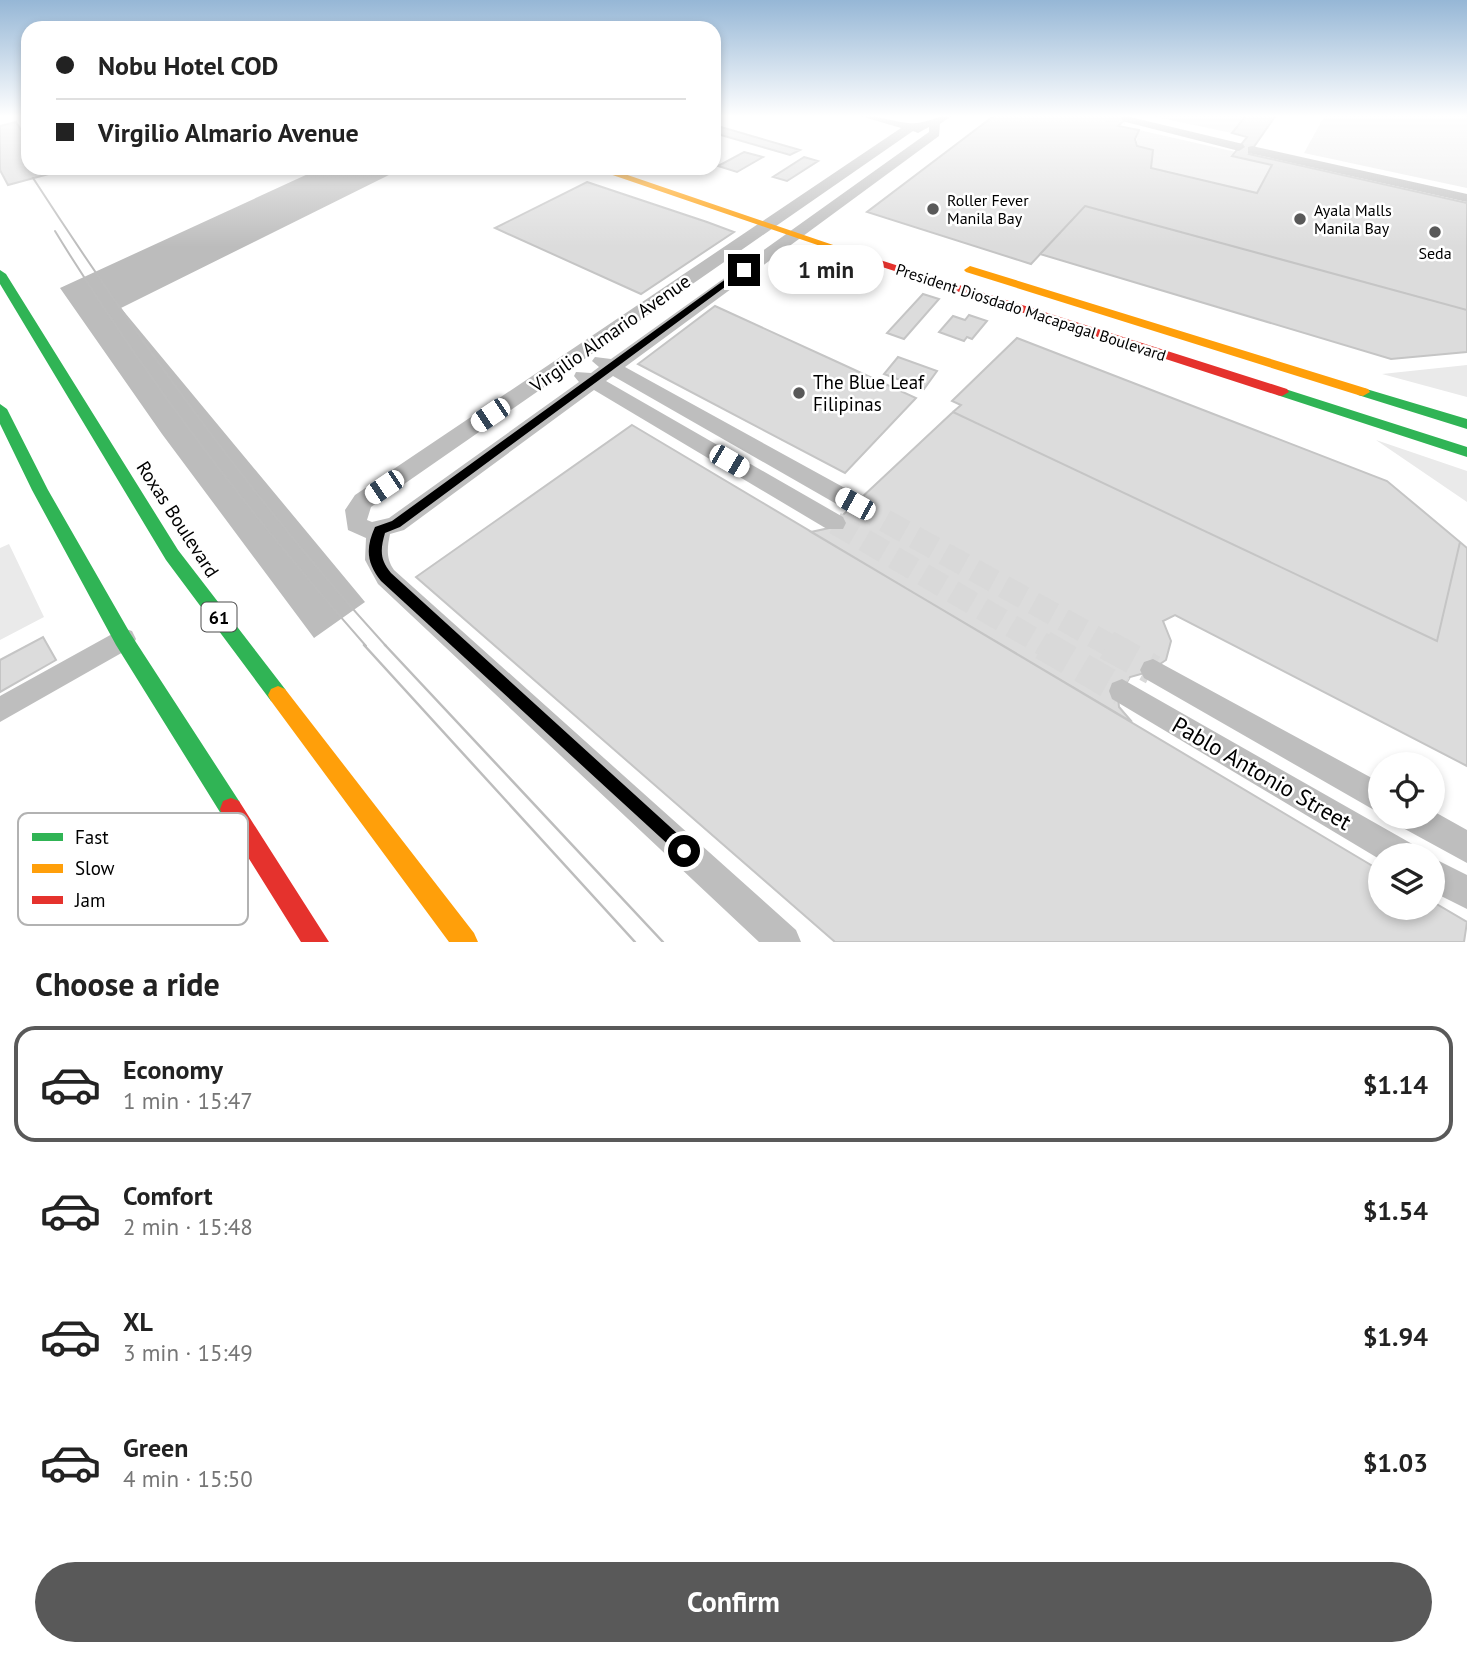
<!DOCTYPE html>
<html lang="en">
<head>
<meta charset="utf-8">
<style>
  body { margin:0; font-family:"PT Sans",sans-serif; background:#f2f2f2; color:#222; height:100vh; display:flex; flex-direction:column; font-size:26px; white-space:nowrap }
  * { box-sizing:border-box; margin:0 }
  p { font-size:23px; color:#767676 }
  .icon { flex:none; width:38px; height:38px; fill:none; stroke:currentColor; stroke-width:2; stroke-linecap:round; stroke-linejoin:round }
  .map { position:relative; height:942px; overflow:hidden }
  .drawer { display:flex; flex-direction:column; background:#fff; flex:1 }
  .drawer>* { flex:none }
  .hud { position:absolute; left:21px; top:21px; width:700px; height:154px; border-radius:21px; box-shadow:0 4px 10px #0003; display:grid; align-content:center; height:154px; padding:0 35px; background:#fff }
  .fabs { position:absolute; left:1368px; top:752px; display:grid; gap:14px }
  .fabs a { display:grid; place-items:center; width:77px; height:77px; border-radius:50%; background:#fff; box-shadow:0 4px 10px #0003; font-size:35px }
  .end { position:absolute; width:32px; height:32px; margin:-16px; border:9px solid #000; background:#fff; box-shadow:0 0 0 4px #fff }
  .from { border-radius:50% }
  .bubble { position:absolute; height:49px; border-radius:24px; background:#fff; box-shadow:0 4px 10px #0003; font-size:23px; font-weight:800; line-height:49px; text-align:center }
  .car { position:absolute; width:21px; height:42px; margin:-21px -10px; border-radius:9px; box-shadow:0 0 5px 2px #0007; background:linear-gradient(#fff 24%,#345 0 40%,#fff 0 76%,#345 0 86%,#fff 0) }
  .hud b { display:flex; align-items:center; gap:24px; height:66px; font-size:26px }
  .hud b+b { border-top:2px solid #e0e0e0 }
  .hud i { width:18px; height:18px; background:#222 }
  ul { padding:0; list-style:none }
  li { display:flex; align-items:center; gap:21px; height:116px; margin:0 14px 10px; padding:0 21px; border:4px solid transparent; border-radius:21px }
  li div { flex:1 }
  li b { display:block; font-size:26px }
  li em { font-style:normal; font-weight:800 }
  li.selected { border-color:#595959 }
  li>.icon { width:63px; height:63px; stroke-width:1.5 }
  h2 { padding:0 35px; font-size:32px; line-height:84px }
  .cta { display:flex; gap:14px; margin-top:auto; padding:14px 35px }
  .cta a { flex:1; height:80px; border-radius:42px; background:#595959; color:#fff; font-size:28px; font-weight:800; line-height:80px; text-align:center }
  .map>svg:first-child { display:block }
</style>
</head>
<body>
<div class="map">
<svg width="1467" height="942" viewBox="0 0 1467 942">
  <rect width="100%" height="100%" fill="#fff"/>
  <path fill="#eaeaea" d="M1236,115L1245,117L1232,133L1151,116Z
    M1325,115H1467V188L1304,153Z
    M1139,130L1236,152L1233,157L1272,165L1257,193L1151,168C1142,155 1133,146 1139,130Z
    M1467,365V397L1382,374Z
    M1376,440L1467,471V502Z
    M9,544L44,617L0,640V548Z"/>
  <path fill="#bcbcbc" d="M321,168H403L121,308L365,602L314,638L162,434L60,288Z"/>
  <path fill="#dcdcdc" stroke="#c5c5c5" stroke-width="2" d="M995,115H1130L1118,126L1139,130L1135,139L1137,146L1153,150L1151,168L1257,193L1272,165L1232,156L1247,137L1232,133L1245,117L1236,115H1276L1249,154L1467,203V310L1085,206L1031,264L867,212Z
    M16,122L28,141V168H45L49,174L8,185L0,170V126Z
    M714,125L800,150L790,155L714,133Z
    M744,152L763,157L737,172L718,166Z
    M804,157L818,161L787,181L773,177Z
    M587,182L707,222L734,232L641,294L495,228Z
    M1085,206L1467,310V352L1391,359L1040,254Z
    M923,294L939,299L904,339L887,333Z
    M715,306L833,360L916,398L845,473L638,364Z
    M969,315L987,321L972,339L967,337L964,341L939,332L953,316L965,320Z
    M1017,338L1387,481L1460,542L1437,641L953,412L961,405L952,401Z
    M898,357L937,371L924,389L884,374Z
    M953,412L1437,641L1460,542L1467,548V766L1175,615L1163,621L1171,641L1166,660L1148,672L1130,677L1118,697L1119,707L1132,722L811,532L829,528Z
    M632,425L1381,871V908H1433V902L1467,922L1464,942H835L416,577Z
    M43,637L56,660L0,692V660Z"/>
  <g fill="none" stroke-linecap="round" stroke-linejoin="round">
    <path stroke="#d9d9d9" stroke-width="13" stroke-dasharray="13 6" stroke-linecap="butt" d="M1107,115L1126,119"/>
    <path stroke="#d9d9d9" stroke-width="23" stroke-dasharray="23 11" stroke-linecap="butt" d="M855,504L1111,646
      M835,523L1046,646"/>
    <path stroke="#d9d9d9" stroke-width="30" stroke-dasharray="30 15" stroke-linecap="butt" d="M1043,645L1122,691
      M1107,645L1153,670"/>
    <path fill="#bebebe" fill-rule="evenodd" d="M857,115C876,115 890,121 908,123C924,125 937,115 953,115L940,124L939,136L625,367L863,498L866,504L863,510H847L613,376L606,381L843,517L846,523L843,529H827L594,390L404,530L390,534C387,548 386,559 394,570L796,930L801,942H759L378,584L365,560L366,538L348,530L345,510L355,495L901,128ZM929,127V132L611,359L595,357L592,361L599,367L591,373L576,372L574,376L579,382L389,518L372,522L367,520L371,507L913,131L918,133Z
      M1126,116L1243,144L1245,147L1239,151L1122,121V117Z
      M1252,146L1467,194V202L1248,153V147Z
      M123,628L132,631L136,639L132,647L0,722V696Z
      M1153,659L1381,783V814L1144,678L1140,670L1144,662Z
      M1122,679L1414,845L1419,856H1381V860L1112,699L1109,691L1112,683Z
      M1433,811L1467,830V863L1403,828L1399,817H1433Z
      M1433,858L1467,875V909L1433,892Z"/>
    <path fill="#30b455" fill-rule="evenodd" d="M0,270L6,274L178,550L285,689L288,695L285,701L278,704L271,701L166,560L0,284Z
      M1282,388L1467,447V457L1277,395L1275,392Z
      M1363,388L1467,419V429L1358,395L1356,392Z
      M0,404L7,409L48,490L130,633L239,801L242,809L239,817L231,820L223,817L116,645L32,490L0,424Z"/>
    <path fill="#ff9f0a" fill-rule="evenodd" d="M592,168H607L886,263L880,266L876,265Z
      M970,266L1368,389L1370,392L1363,396L1358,395L966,272L964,270Z
      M278,686L285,689L474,933L478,942H449L271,701L268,695L271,689Z"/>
    <path fill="#e5322d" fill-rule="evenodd" d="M880,260L1287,389L1289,392L1282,396L1277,395L876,265L874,263Z
      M231,798L239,801L329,942H301L223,817L220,809L223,801Z"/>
    <path stroke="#bdbdbd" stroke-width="2" d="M33,178C140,343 254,501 386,646
      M55,231C148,383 249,513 366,646"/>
    <path stroke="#bdbdbd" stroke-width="2.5" d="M364,645L635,942
      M385,645L663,942"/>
  </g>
  <linearGradient id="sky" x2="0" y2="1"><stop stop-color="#96b7d6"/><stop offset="0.47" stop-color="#fff"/><stop offset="1" stop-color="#fff" stop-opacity="0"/></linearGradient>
  <rect width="1467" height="247" fill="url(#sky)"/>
  <path fill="#000" d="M741,268L748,270L400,527L385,533C380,550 380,560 391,573L690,845L693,851L690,857L684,859L381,581C367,563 365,549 375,527L392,521Z"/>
  <g fill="#595959" stroke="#fff" stroke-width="2.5">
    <circle cx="933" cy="209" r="7"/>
    <circle cx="1300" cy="219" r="7"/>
    <circle cx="1435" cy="232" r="7"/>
    <circle cx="799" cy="393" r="7"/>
  </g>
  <g text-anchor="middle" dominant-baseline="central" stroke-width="5" stroke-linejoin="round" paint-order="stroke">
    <g font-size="16" fill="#000" stroke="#fff" text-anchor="start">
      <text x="947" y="200">Roller Fever<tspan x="947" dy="18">Manila Bay</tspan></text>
      <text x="1314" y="210">Ayala Malls<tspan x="1314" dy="18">Manila Bay</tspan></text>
      <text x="1435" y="253" text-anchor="middle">Seda</text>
    </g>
    <g font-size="16" fill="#000" stroke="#fff">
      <text transform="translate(1031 312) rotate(18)">President Diosdado Macapagal Boulevard</text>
    </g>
    <rect fill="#fff" stroke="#4c4c4c" stroke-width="2" x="201.5" y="602.5" width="35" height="29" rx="5"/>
    <g font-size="18" font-weight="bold" fill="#000">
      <text x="219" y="617">61</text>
    </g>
    <g font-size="19" fill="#000" stroke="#fff">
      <text transform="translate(610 333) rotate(-35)">Virgilio Almario Avenue</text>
      <text transform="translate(178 519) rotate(57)">Roxas Boulevard</text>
    </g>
    <g font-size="19" fill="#000" stroke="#fff" text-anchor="start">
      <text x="813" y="382">The Blue Leaf<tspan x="813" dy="22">Filipinas</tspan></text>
    </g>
    <g font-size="23" fill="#000" stroke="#fff">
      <text transform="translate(1262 773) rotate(30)">Pablo Antonio Street</text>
    </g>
  </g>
  <rect x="18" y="813" width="230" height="112" rx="10" fill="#fff" stroke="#b2b2b2" stroke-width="2"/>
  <rect x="32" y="833" width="31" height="8" fill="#30b455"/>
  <rect x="32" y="864" width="31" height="9" fill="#ff9f0a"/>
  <rect x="32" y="896" width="31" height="8" fill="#e5322d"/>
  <g font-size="19" fill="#000">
    <text x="75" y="844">Fast</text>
    <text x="75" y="875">Slow</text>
    <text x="75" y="907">Jam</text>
  </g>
</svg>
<div class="fabs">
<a><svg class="icon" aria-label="locate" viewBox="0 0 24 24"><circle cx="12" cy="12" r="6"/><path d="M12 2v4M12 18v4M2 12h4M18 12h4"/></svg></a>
<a><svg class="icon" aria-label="layers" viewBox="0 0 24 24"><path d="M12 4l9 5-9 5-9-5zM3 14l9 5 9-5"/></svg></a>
</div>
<i class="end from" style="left:684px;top:851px"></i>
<i class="end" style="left:744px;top:270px"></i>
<div class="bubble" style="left:768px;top:245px;width:116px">1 min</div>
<i class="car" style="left:490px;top:415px;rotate:236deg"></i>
<i class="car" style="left:729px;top:461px;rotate:120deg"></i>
<i class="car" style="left:384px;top:487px;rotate:236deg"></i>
<i class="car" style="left:855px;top:504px;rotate:299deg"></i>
<div class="hud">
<b><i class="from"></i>Nobu Hotel COD</b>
<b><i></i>Virgilio Almario Avenue</b>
</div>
</div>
<section class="drawer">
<h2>Choose a ride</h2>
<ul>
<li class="selected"><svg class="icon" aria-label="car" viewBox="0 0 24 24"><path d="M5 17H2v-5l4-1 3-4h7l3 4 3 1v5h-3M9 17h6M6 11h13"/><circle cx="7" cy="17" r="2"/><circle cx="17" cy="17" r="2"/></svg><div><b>Economy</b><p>1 min · 15:47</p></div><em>$1.14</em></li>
<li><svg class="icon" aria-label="car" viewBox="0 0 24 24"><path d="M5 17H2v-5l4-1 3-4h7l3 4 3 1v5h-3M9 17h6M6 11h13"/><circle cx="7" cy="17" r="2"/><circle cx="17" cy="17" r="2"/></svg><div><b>Comfort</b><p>2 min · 15:48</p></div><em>$1.54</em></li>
<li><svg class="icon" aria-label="car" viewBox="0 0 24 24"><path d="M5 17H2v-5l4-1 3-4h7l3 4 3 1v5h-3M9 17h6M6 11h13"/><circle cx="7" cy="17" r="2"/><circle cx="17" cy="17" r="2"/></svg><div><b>XL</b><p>3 min · 15:49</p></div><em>$1.94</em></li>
<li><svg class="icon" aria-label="car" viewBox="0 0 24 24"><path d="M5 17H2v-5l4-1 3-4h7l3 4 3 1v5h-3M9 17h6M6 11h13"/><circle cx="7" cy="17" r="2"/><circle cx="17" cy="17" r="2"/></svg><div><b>Green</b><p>4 min · 15:50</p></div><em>$1.03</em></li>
</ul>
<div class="cta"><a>Confirm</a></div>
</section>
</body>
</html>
